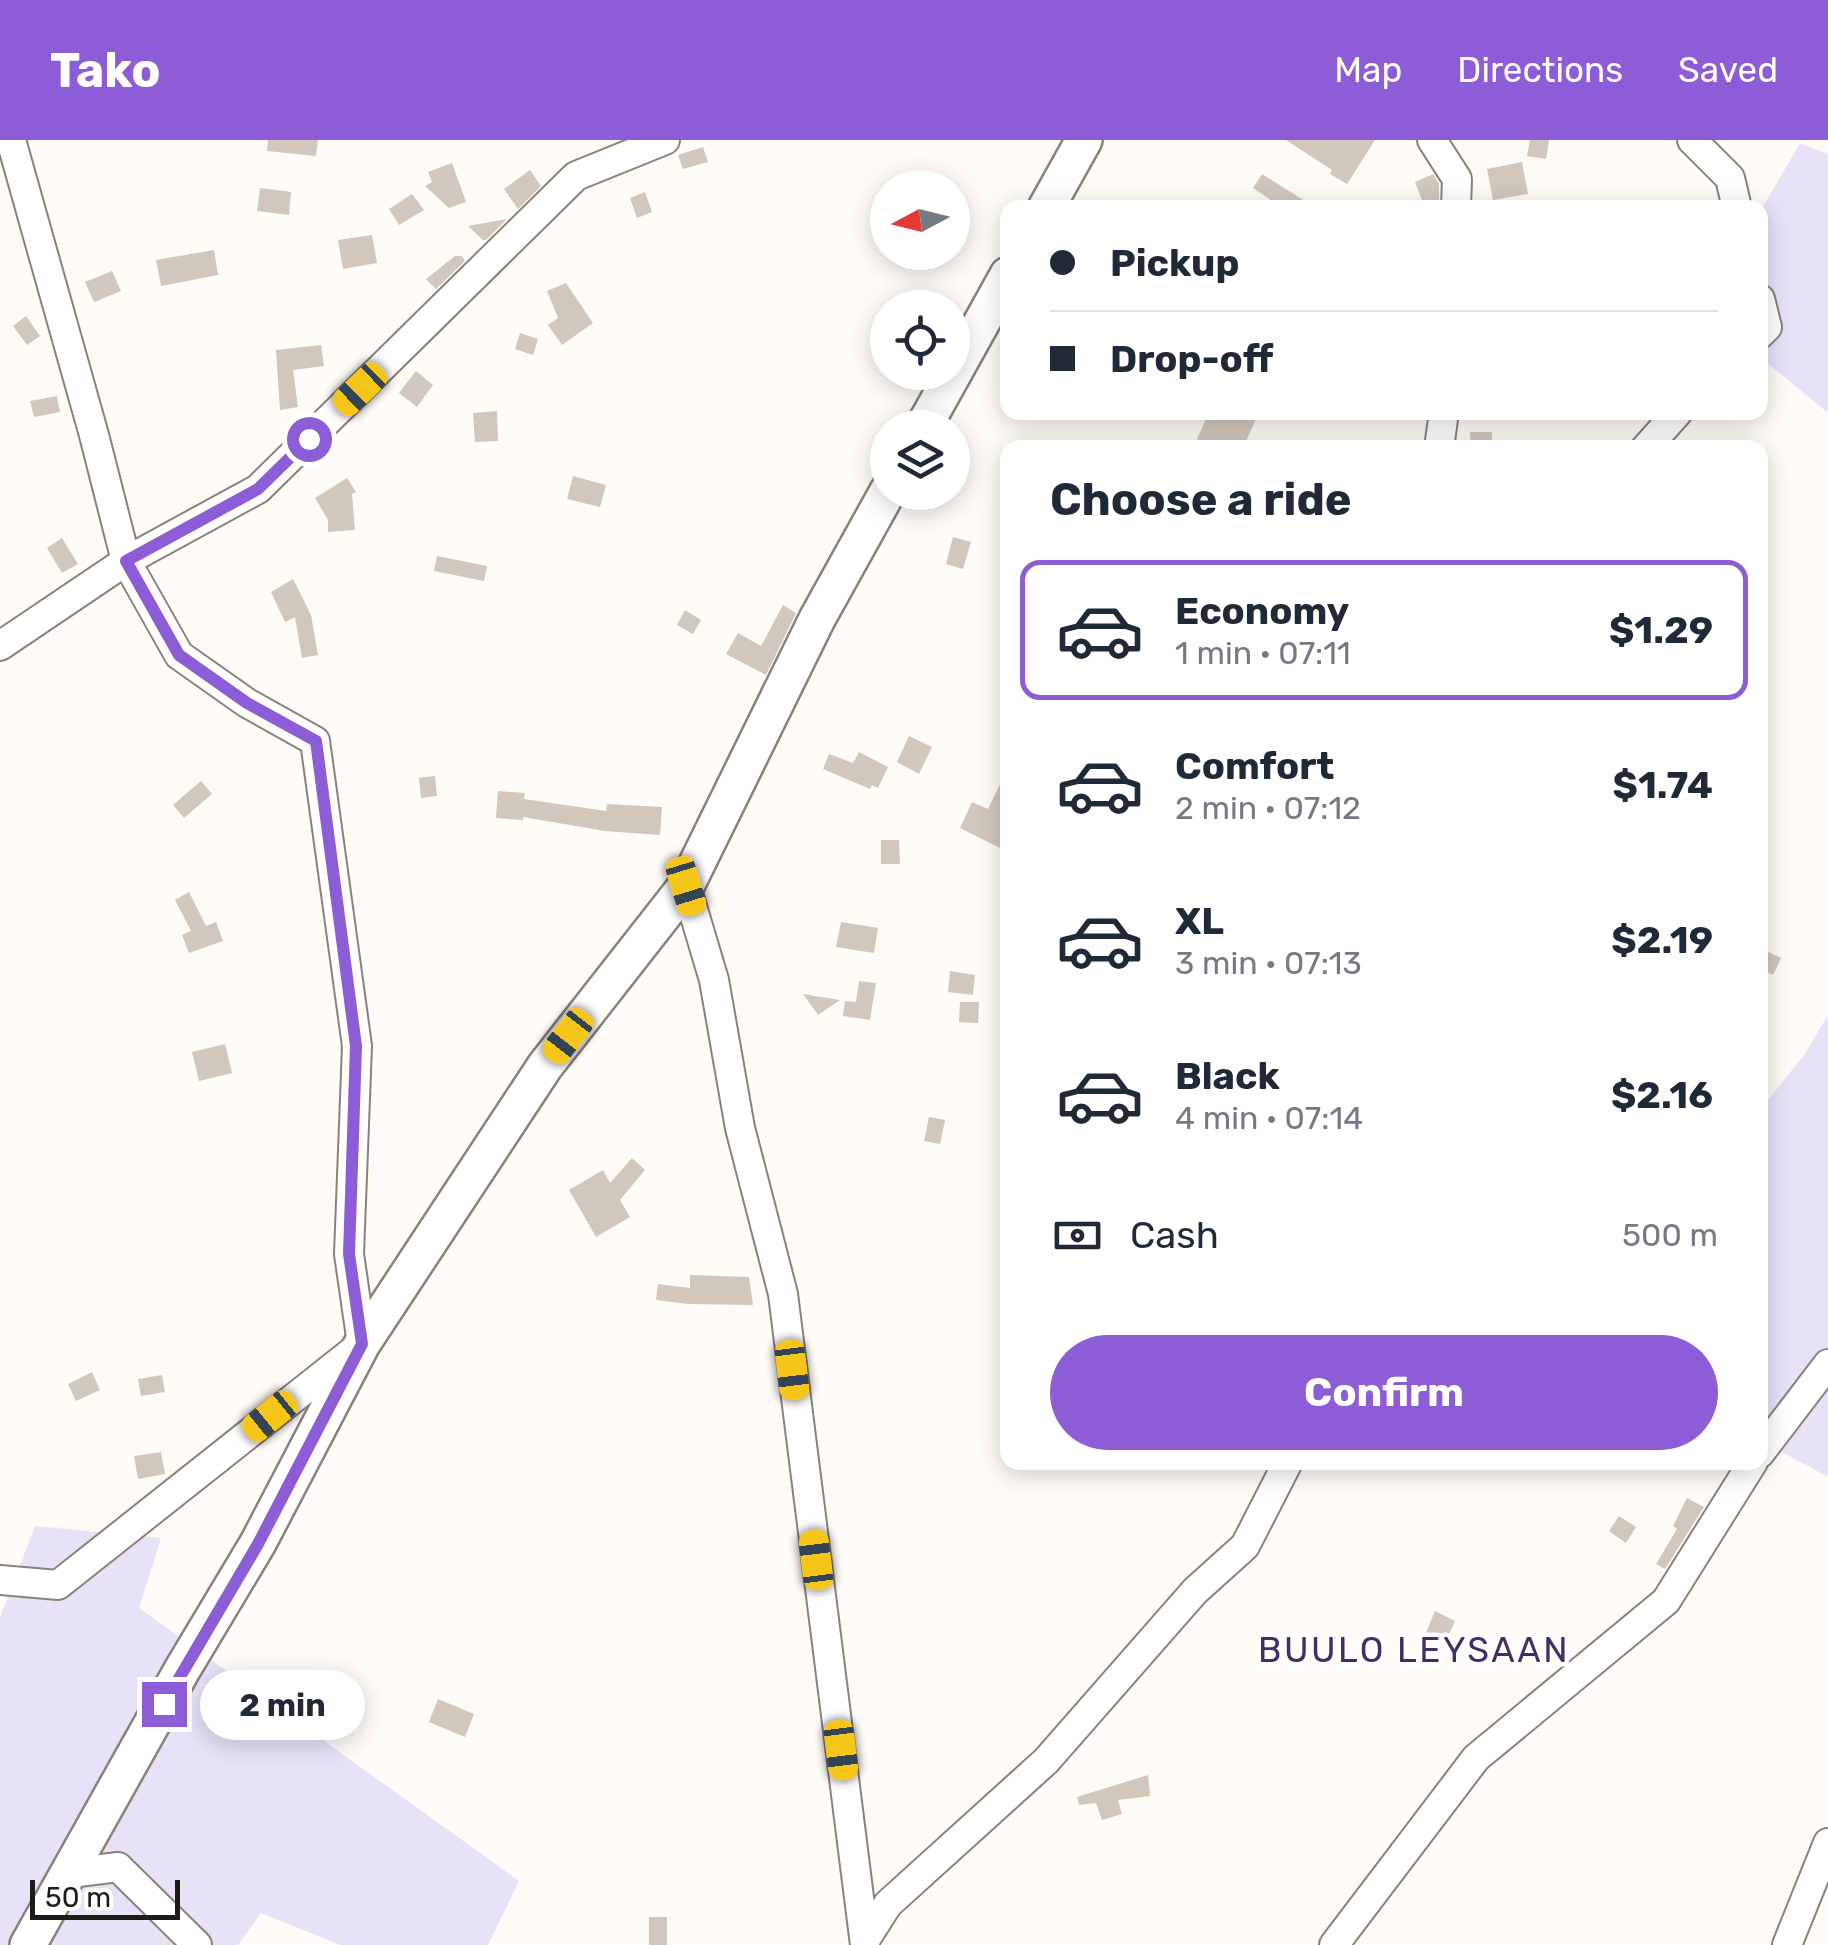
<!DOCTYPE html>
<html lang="en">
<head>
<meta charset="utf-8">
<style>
  body { margin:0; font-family:Rubik,sans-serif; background:#f2f2f3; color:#1f2937; height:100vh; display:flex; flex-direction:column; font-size:38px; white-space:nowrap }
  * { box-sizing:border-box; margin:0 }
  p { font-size:32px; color:#747a83 }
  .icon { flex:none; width:55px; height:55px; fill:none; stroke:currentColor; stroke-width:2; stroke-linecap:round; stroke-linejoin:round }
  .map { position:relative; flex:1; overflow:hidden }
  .panel { position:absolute; left:1000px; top:300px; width:768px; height:1030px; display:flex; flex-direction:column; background:#fff; border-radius:20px; box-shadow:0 5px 25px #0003 }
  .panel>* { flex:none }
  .hud { position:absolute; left:1000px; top:60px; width:768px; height:220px; border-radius:20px; box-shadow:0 5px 25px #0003; display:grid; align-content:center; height:220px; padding:0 50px; background:#fff }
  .needle { width:65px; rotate:263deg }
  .controls { position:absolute; left:870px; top:30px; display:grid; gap:20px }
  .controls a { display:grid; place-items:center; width:100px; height:100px; border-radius:50%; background:#fff; box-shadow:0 5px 25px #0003; font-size:50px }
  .scale { position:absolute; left:30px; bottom:25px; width:150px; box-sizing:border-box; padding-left:10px; border:5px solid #1e1b17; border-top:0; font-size:28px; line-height:35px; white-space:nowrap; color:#1e1b17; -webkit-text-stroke:8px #fff; paint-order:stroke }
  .end { position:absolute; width:45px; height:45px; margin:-22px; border:12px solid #8d5dd7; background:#fff; box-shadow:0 0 0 5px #fff }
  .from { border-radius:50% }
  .bubble { position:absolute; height:70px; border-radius:35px; background:#fff; box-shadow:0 5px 25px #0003; font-size:32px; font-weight:700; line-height:70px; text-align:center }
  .car { position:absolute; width:30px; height:60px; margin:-30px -15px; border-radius:12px; box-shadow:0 0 8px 2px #0007; background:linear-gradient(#f5c518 24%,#345 0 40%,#f5c518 0 76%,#345 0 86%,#f5c518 0) }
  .hud b { display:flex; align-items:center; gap:35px; height:95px; font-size:38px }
  .hud b+b { border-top:2px solid #e0e1e3 }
  .hud i { width:25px; height:25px; background:#1f2937 }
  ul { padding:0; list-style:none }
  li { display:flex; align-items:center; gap:30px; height:140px; margin:0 20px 15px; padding:0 30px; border:5px solid transparent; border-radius:20px }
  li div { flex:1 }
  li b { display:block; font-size:38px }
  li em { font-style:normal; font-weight:700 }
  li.current { border-color:#8d5dd7 }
  li>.icon { width:90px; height:90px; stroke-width:1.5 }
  h2 { padding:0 50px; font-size:45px; line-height:120px }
  .pay { display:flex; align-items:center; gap:25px; height:110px; padding:0 50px; font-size:38px }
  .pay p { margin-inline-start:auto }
  .primary-button { display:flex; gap:20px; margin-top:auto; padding:20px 50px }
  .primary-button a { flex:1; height:115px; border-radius:60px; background:#8d5dd7; color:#fff; font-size:40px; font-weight:700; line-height:115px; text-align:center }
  header { display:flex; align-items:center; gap:60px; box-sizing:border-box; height:140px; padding:0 50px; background:#8d5dd7; color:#fff }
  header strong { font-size:48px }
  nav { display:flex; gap:55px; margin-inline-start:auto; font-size:35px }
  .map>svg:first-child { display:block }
</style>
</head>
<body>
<header>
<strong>Tako</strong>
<nav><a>Map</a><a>Directions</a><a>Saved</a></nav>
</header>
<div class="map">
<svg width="1828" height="1805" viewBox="0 0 1828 1805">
  <rect width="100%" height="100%" fill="#fffbf7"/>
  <path fill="#e8e2f9" d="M1800,3L1828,14V273L1765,221L1760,205V72Z
    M1828,875V1337L1760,1300V970L1805,914Z
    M35,1386L161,1398L139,1468L519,1741L488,1805H340L261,1773L238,1805H0V1477Z"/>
  <path fill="#d1c7bd" d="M268,0H318L316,16L267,11Z
    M1286,0H1375L1347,44L1330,34L1332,30Z
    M1530,0H1549L1546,19L1527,16Z
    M703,7L708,22L683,29L678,15Z
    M1522,22L1528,54L1493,60L1487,29Z
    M452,23L466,62L449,68L425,46L432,42L428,32Z
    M530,30L541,46L518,69L504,49Z
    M1262,34L1316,68H1283L1253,48Z
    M1433,34L1439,44V68H1425L1415,42Z
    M260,48L291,52L289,75L257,71Z
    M645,52L652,72L637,78L630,58Z
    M412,54L424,70L399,85L389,69Z
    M507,79L486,100H483L468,86Z
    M372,95L377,123L343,129L338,100Z
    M214,110L218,135L161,146L156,120Z
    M455,116H462L465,121L436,149L426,139Z
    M112,131L121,151L94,162L85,142Z
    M566,143L593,183L562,205L548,185L558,178L547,151Z
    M26,176L40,196L27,205L13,186Z
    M520,193L538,199L533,215L515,209Z
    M321,205L324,226L293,230L298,267L280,270L276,210Z
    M416,231L433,245L417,267L399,253Z
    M57,256L60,272L34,277L30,261Z
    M497,271L498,301L475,302L473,273Z
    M1209,272H1259L1243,308H1216L1197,299Z
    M1470,292H1492V308H1471Z
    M573,336L606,345L600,367L567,359Z
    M347,338L356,352L352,354L355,390L328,392V380L315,358Z
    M953,397L971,402L963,429L946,424Z
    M62,398L78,424L62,433L47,408Z
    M437,416L487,426L484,441L434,431Z
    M293,439L311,475L318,515L302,518L295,477L285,482L271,452Z
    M783,465L796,473L766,535L726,514L738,493L761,506Z
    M685,470L701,480L693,494L677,485Z
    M909,596L932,607L919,634L897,622Z
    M859,612L888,627L878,648L872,645L870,649L823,629L829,614L853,623Z
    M1008,628V712L960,688L972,662L988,669Z
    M435,636L437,656L421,658L419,638Z
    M201,641L212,654L184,678L173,665Z
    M498,651L525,653L524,659L606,671L607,664L662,667L660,695L605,691L523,677V680L496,678Z
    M881,700H899L900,724H881Z
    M189,752L206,786L216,782L223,801L189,813L182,795L191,791L175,760Z
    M841,782L878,788L874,813L836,807Z
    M1760,808L1781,818L1773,835L1760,829Z
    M950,831L975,835L973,855L948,852Z
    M859,841L876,843L870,880L843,876L845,861L856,862Z
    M803,854L840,860L818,875Z
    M960,862H979L978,883L959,882Z
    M225,904L232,933L199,941L192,912Z
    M929,977L945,980L940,1004L924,1001Z
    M632,1018L645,1030L620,1060L630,1077L596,1097L569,1050L603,1030L610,1043Z
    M690,1135L749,1137L753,1165L688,1164L656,1160L658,1144L690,1148Z
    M92,1232L100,1250L76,1261L68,1244Z
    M162,1235L165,1252L141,1256L138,1239Z
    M161,1312L165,1334L138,1339L134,1316Z
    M1687,1358L1704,1367L1665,1429L1656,1424L1677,1389L1673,1386Z
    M1619,1376L1636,1387L1626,1403L1609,1391Z
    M1435,1471L1455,1481L1445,1504L1425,1495Z
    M438,1559L474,1574L465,1597L429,1582Z
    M1148,1635L1150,1656L1118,1660L1122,1674L1102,1680L1096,1663L1079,1665L1077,1657Z
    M649,1777H667V1805H649Z"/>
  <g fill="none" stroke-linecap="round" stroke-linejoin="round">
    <g stroke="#8a8278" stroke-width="32">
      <path id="minor" d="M1432,0L1457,39L1456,68
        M1692,0L1730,38L1737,68
        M1760,159L1767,187L1760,194
        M1439,308L1444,272
        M1646,308L1678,272
        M0,506L126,421L258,349L576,36L665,0
        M686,746L714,840L740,988L783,1154L865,1805
        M1760,1313L1828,1224
        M0,1440L58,1445L362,1204L349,1114L357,906L315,601L247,563L179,515L126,421L94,295L11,0
        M70,1733L118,1727L197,1805
        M865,1800L888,1764L1046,1621L1195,1451L1245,1406L1288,1322
        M1334,1805L1476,1618L1666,1461L1753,1322
        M1787,1805L1828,1703"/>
    </g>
    <g stroke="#8a8278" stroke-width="40">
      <path id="major" d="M1046,68L1084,0
        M923,288L1008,135
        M28,1805L182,1530L258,1403L362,1204L545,926L686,746L817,479L888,351"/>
    </g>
    <use href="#minor" stroke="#fff" stroke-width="28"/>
    <use href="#major" stroke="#fff" stroke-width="35"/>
  </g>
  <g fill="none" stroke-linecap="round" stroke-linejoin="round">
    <path stroke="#8d5dd7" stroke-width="12" d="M164,1564L258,1404L362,1204L349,1114L356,906L316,601L247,563L179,515L126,421L258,349L309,299"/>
  </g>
  <g text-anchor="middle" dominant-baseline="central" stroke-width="9" stroke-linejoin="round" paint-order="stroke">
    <g font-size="35" letter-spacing="2.5" fill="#432c67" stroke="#fff">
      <text x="1414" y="1510">BUULO LEYSAAN</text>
    </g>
  </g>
</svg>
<div class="controls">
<a><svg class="needle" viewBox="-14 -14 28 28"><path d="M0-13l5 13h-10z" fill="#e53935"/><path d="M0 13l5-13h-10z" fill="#747a83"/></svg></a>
<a><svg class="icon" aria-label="locate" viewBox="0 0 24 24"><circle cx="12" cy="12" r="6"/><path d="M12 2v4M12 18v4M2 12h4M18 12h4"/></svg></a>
<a><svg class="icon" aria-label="layers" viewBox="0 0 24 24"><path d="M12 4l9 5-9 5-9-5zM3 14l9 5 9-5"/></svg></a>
</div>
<div class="scale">50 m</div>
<i class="end from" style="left:309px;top:299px"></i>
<i class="end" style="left:164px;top:1564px"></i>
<div class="bubble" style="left:200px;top:1530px;width:165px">2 min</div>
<i class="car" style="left:360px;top:249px;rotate:226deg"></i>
<i class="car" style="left:686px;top:746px;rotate:163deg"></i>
<i class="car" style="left:568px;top:896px;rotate:218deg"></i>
<i class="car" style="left:792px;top:1230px;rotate:173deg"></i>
<i class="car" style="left:270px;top:1276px;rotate:231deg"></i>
<i class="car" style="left:816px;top:1420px;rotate:353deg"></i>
<i class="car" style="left:841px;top:1610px;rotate:173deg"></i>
<div class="hud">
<b><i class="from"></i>Pickup</b>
<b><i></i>Drop-off</b>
</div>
<section class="panel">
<h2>Choose a ride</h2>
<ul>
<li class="current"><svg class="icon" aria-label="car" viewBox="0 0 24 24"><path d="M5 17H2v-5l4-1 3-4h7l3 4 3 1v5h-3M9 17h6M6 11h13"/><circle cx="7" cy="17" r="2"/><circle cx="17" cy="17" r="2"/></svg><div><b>Economy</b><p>1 min · 07:11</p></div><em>$1.29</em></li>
<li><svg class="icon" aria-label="car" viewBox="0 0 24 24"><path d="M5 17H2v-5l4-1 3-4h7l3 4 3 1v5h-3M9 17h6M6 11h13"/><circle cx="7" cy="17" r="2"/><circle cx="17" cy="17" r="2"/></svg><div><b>Comfort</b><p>2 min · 07:12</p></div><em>$1.74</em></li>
<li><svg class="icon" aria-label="car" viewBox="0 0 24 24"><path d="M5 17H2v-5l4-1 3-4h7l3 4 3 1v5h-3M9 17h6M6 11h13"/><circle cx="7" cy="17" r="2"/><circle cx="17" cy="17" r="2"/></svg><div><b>XL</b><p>3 min · 07:13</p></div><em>$2.19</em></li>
<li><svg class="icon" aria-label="car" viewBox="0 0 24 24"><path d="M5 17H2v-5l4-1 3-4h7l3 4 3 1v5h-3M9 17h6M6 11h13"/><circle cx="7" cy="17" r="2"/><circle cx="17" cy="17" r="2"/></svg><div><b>Black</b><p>4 min · 07:14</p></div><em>$2.16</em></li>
</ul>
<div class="pay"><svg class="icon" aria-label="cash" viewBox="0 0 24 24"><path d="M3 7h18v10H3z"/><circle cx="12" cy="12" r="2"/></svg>Cash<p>500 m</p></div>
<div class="primary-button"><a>Confirm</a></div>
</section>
</div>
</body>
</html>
